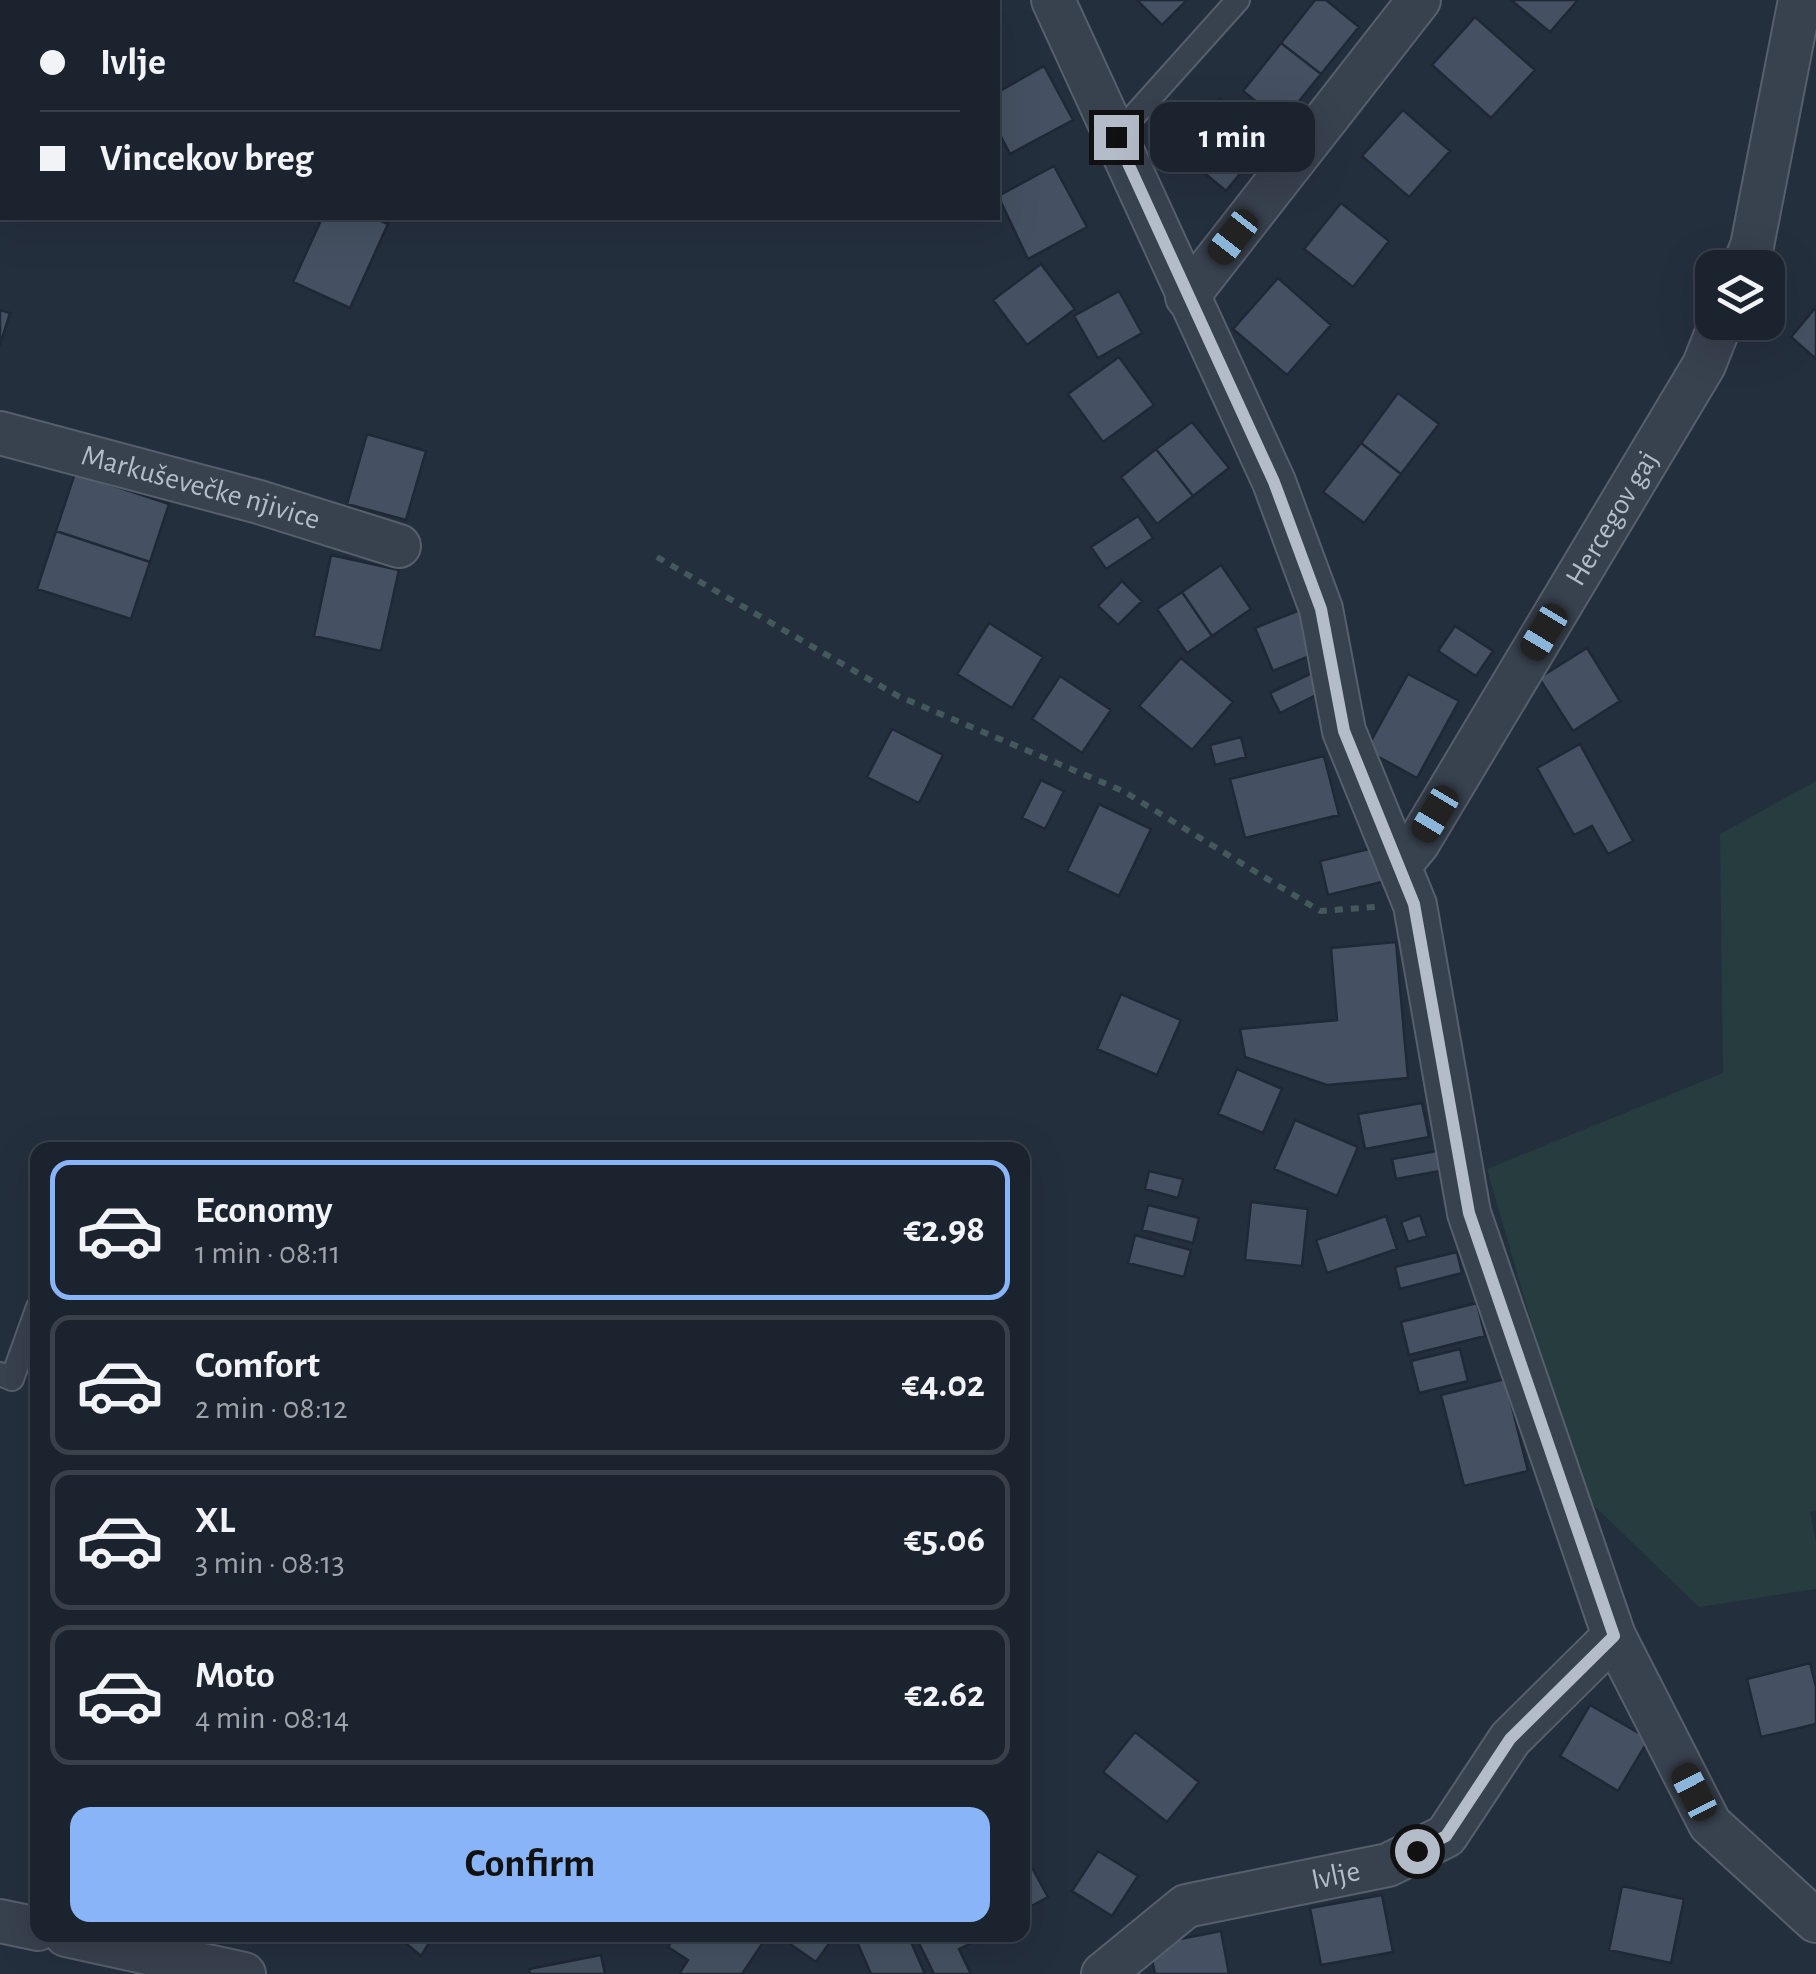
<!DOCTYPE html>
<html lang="en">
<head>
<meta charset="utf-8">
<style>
  body { margin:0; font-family:"Alegreya Sans",sans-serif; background:#242b36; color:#f1f3f6; height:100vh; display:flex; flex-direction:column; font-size:38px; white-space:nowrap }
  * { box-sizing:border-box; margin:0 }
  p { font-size:32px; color:#a0a4aa }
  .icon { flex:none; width:55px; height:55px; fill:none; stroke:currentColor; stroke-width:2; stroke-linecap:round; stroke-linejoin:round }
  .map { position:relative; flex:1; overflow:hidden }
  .sheet { position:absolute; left:30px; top:1142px; width:1000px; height:800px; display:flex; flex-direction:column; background:#1b232e; border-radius:20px; box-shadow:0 10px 40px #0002,0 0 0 2px #39404a }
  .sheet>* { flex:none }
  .banner { position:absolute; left:0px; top:0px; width:1000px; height:220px; box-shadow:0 10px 40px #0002,0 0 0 2px #39404a; display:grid; align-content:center; height:220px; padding:0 40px; background:#1b232e }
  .tools { position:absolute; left:1695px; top:250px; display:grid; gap:20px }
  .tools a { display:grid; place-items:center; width:90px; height:90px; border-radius:20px; background:#1b232e; box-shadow:0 10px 40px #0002,0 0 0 2px #39404a; font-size:50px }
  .end { position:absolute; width:45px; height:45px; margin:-22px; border:12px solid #b4bcc9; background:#111; box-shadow:0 0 0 5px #111 }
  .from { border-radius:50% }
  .bubble { position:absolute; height:70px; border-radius:20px; background:#1b232e; box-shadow:0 10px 40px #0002,0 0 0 2px #39404a; font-size:32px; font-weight:600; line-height:70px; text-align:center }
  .car { position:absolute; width:30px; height:60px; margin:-30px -15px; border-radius:12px; box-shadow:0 0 8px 2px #0007; background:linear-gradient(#222 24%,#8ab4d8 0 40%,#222 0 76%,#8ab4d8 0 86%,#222 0) }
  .banner b { display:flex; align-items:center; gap:35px; height:95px; font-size:38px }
  .banner b+b { border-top:2px solid #39404a }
  .banner i { width:25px; height:25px; background:#f1f3f6 }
  ul { padding:18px 0 0; list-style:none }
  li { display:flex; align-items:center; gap:30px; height:140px; margin:0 20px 15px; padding:0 20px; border:5px solid #39404a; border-radius:20px }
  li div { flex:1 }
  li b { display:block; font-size:38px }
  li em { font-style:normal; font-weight:600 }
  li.current { border-color:#8ab4f8 }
  li>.icon { width:90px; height:90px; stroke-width:1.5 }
  .action { display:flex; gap:20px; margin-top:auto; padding:20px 40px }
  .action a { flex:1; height:115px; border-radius:20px; background:#8ab4f8; color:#111; font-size:40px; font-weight:600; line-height:115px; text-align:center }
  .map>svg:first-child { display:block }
</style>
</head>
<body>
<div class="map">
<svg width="1816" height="1974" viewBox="0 0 1816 1974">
  <rect width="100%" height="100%" fill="#242f3e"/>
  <path fill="#263c3f" d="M1816,781V1510L1810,1512L1816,1542V1589L1699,1607L1580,1492L1487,1169L1723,1073L1720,834Z"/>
  <path fill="#455162" stroke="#1f2835" stroke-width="2.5" d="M0,0H135L145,2H2V25Z
    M1137,0H1187L1162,25Z
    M1315,0H1326L1359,27L1321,74L1281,43Z
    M1511,0H1578L1550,32Z
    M1475,17L1535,70L1491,118L1432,65Z
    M1281,43L1321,74L1282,122L1243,91Z
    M1044,66L1073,120L1010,154L998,131V92Z
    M1220,98L1269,138L1226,191L1177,150Z
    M1403,110L1450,151L1409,197L1362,156Z
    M1054,166L1087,227L1028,259L998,196Z
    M1341,203L1389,241L1353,287L1304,249Z
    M322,218H374L388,224L350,308L293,282Z
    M1041,264L1075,309L1027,345L993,300Z
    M1278,278L1331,325L1287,375L1233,329Z
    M1119,291L1142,333L1098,358L1074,316Z
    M1816,307V359L1791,337Z
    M0,310L10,313L0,345Z
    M1119,357L1154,405L1103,442L1068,394Z
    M1398,393L1439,424L1401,474L1361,443Z
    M1192,422L1229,468L1193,496L1156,449Z
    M367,434L426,451L406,520L347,504Z
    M1361,443L1401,474L1364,523L1323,492Z
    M1156,449L1193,496L1157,524L1121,477Z
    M75,473L169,504L150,562L56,531Z
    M1138,516L1153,538L1106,569L1091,547Z
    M56,531L150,562L131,619L37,589Z
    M331,555L399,570L381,651L314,636Z
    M1221,565L1251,609L1212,636L1182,592Z
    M1122,581L1142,601L1118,625L1098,606Z
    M1182,592L1212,636L1187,653L1157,609Z
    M1300,610L1317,653L1273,671L1255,628Z
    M989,623L1043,657L1012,708L957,674Z
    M1455,626L1493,651L1476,676L1438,651Z
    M1587,648L1620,701L1573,731L1539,678Z
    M1181,658L1233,702L1192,750L1139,706Z
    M1314,672L1324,691L1280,713L1270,693Z
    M1408,674L1459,701L1417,778L1366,750Z
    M1060,676L1111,710L1082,753L1032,719Z
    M892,729L943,755L919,803L867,777Z
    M1241,737L1246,757L1215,765L1210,745Z
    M1580,744L1633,841L1608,854L1592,826L1574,835L1537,768Z
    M1324,756L1339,815L1245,838L1230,779Z
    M1041,780L1064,791L1045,829L1022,818Z
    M1099,804L1151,829L1119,896L1067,871Z
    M1377,847L1386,881L1328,895L1320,861Z
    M1396,942L1408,1078L1327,1085L1245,1057L1240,1029L1337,1020L1331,948Z
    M1121,994L1181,1020L1157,1075L1097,1049Z
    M1237,1069L1282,1089L1263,1133L1218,1114Z
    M1422,1103L1429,1137L1365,1149L1358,1114Z
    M1295,1120L1358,1147L1337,1196L1274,1169Z
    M1437,1151L1440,1171L1396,1179L1392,1159Z
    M1149,1171L1183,1179L1178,1198L1145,1189Z
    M1251,1202L1308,1209L1302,1266L1245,1260Z
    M1148,1205L1199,1218L1193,1243L1142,1230Z
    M1420,1215L1427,1236L1408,1242L1401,1222Z
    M1386,1216L1397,1249L1327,1273L1316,1240Z
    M1135,1235L1191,1250L1184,1277L1128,1263Z
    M1457,1252L1462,1273L1400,1289L1395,1267Z
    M1477,1303L1485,1336L1409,1355L1401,1322Z
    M1460,1349L1468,1381L1419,1393L1411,1361Z
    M1505,1379L1528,1471L1464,1486L1441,1395Z
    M1810,1663L1816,1687V1724L1761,1737L1747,1679Z
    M1590,1705L1649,1739L1618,1791L1560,1756Z
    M1135,1732L1199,1782L1167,1822L1103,1772Z
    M1022,1849L1048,1897L1022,1911Z
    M1098,1851L1138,1876L1112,1916L1072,1891Z
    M1622,1886L1684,1899L1671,1963L1609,1950Z
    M1382,1895L1393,1952L1321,1965L1310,1908Z
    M1221,1931L1229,1974H1155L1149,1945Z
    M396,1935H434L421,1956Z
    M676,1935H762L766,1938L742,1974H679L688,1960L668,1947Z
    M777,1935H835L816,1962Z
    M854,1935H908L925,1974H871Z
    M915,1935H971L974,1942L959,1949L971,1974H934Z
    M601,1955L605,1974H530L529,1969Z"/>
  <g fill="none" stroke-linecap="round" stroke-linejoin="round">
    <g stroke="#565f6c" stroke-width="26">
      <path id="service" d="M1115,137L1238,0
        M0,1374L12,1379L38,1307"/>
    </g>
    <g stroke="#565f6c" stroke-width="46">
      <g id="minor">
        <path d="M1053,0L1274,482L1321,609L1344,731L1415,905L1469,1213L1614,1636L1710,1824L1816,1921"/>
        <path d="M1743,268L1752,246L1800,0"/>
        <path d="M1187,297L1419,0"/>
        <path id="s1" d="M0,433L259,502L399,546"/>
        <path id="s2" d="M1399,866L1418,843L1704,365L1721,322"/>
        <path d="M0,1921L38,1929"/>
        <path d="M66,1935L244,1974"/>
        <path id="s3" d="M1103,1974L1186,1906L1388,1865L1446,1836L1510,1739L1614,1636"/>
      </g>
    </g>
    <path stroke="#44595c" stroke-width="6" stroke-dasharray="8 8" stroke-linecap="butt" d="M0,78L2,81
      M657,557L898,696L1123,791L1320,911L1375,907"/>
    <use href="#service" stroke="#38414e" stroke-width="22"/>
    <use href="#minor" stroke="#38414e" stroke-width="42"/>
  </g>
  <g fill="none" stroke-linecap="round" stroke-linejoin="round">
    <path stroke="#b4bcc9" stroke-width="12" d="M1116,137L1274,482L1321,609L1344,731L1414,904L1469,1213L1614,1636L1510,1739L1446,1836L1417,1851"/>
  </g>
  <g text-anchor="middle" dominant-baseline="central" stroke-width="8" stroke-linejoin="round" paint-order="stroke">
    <g font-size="30" fill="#b4bcc9" stroke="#1d2633">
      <text stroke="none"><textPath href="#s1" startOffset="208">Markuševečke njivice</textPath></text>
      <text stroke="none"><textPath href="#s2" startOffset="408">Hercegov gaj</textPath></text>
      <text stroke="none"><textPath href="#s3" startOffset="260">Ivlje</textPath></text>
    </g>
  </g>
</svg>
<div class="tools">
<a><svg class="icon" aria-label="layers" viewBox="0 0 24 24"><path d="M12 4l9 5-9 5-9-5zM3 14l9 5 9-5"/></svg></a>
</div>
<i class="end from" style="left:1417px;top:1851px"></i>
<i class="end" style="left:1116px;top:137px"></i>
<div class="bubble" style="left:1150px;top:102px;width:165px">1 min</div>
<i class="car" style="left:1233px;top:237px;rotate:218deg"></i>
<i class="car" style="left:1544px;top:632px;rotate:211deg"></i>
<i class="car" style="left:1435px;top:814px;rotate:211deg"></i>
<i class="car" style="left:1694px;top:1792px;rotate:333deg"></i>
<div class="banner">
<b><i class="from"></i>Ivlje</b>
<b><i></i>Vincekov breg</b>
</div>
<section class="sheet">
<ul>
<li class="current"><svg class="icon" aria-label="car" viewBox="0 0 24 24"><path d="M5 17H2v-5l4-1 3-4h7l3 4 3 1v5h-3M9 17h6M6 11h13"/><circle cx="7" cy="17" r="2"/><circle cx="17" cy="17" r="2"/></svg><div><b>Economy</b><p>1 min · 08:11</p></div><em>€2.98</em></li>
<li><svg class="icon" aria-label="car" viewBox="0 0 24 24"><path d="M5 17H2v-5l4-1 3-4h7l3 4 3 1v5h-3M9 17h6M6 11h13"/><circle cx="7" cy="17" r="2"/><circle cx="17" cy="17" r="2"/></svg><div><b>Comfort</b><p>2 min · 08:12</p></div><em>€4.02</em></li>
<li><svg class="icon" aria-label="car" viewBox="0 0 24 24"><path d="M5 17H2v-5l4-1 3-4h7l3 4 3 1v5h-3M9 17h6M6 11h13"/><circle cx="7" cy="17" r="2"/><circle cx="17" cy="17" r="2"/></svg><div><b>XL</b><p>3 min · 08:13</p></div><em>€5.06</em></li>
<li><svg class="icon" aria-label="car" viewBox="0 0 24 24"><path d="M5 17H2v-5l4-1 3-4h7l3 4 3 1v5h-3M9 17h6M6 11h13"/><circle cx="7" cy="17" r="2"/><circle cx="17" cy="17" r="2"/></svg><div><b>Moto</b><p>4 min · 08:14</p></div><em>€2.62</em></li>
</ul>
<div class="action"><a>Confirm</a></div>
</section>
</div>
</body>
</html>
